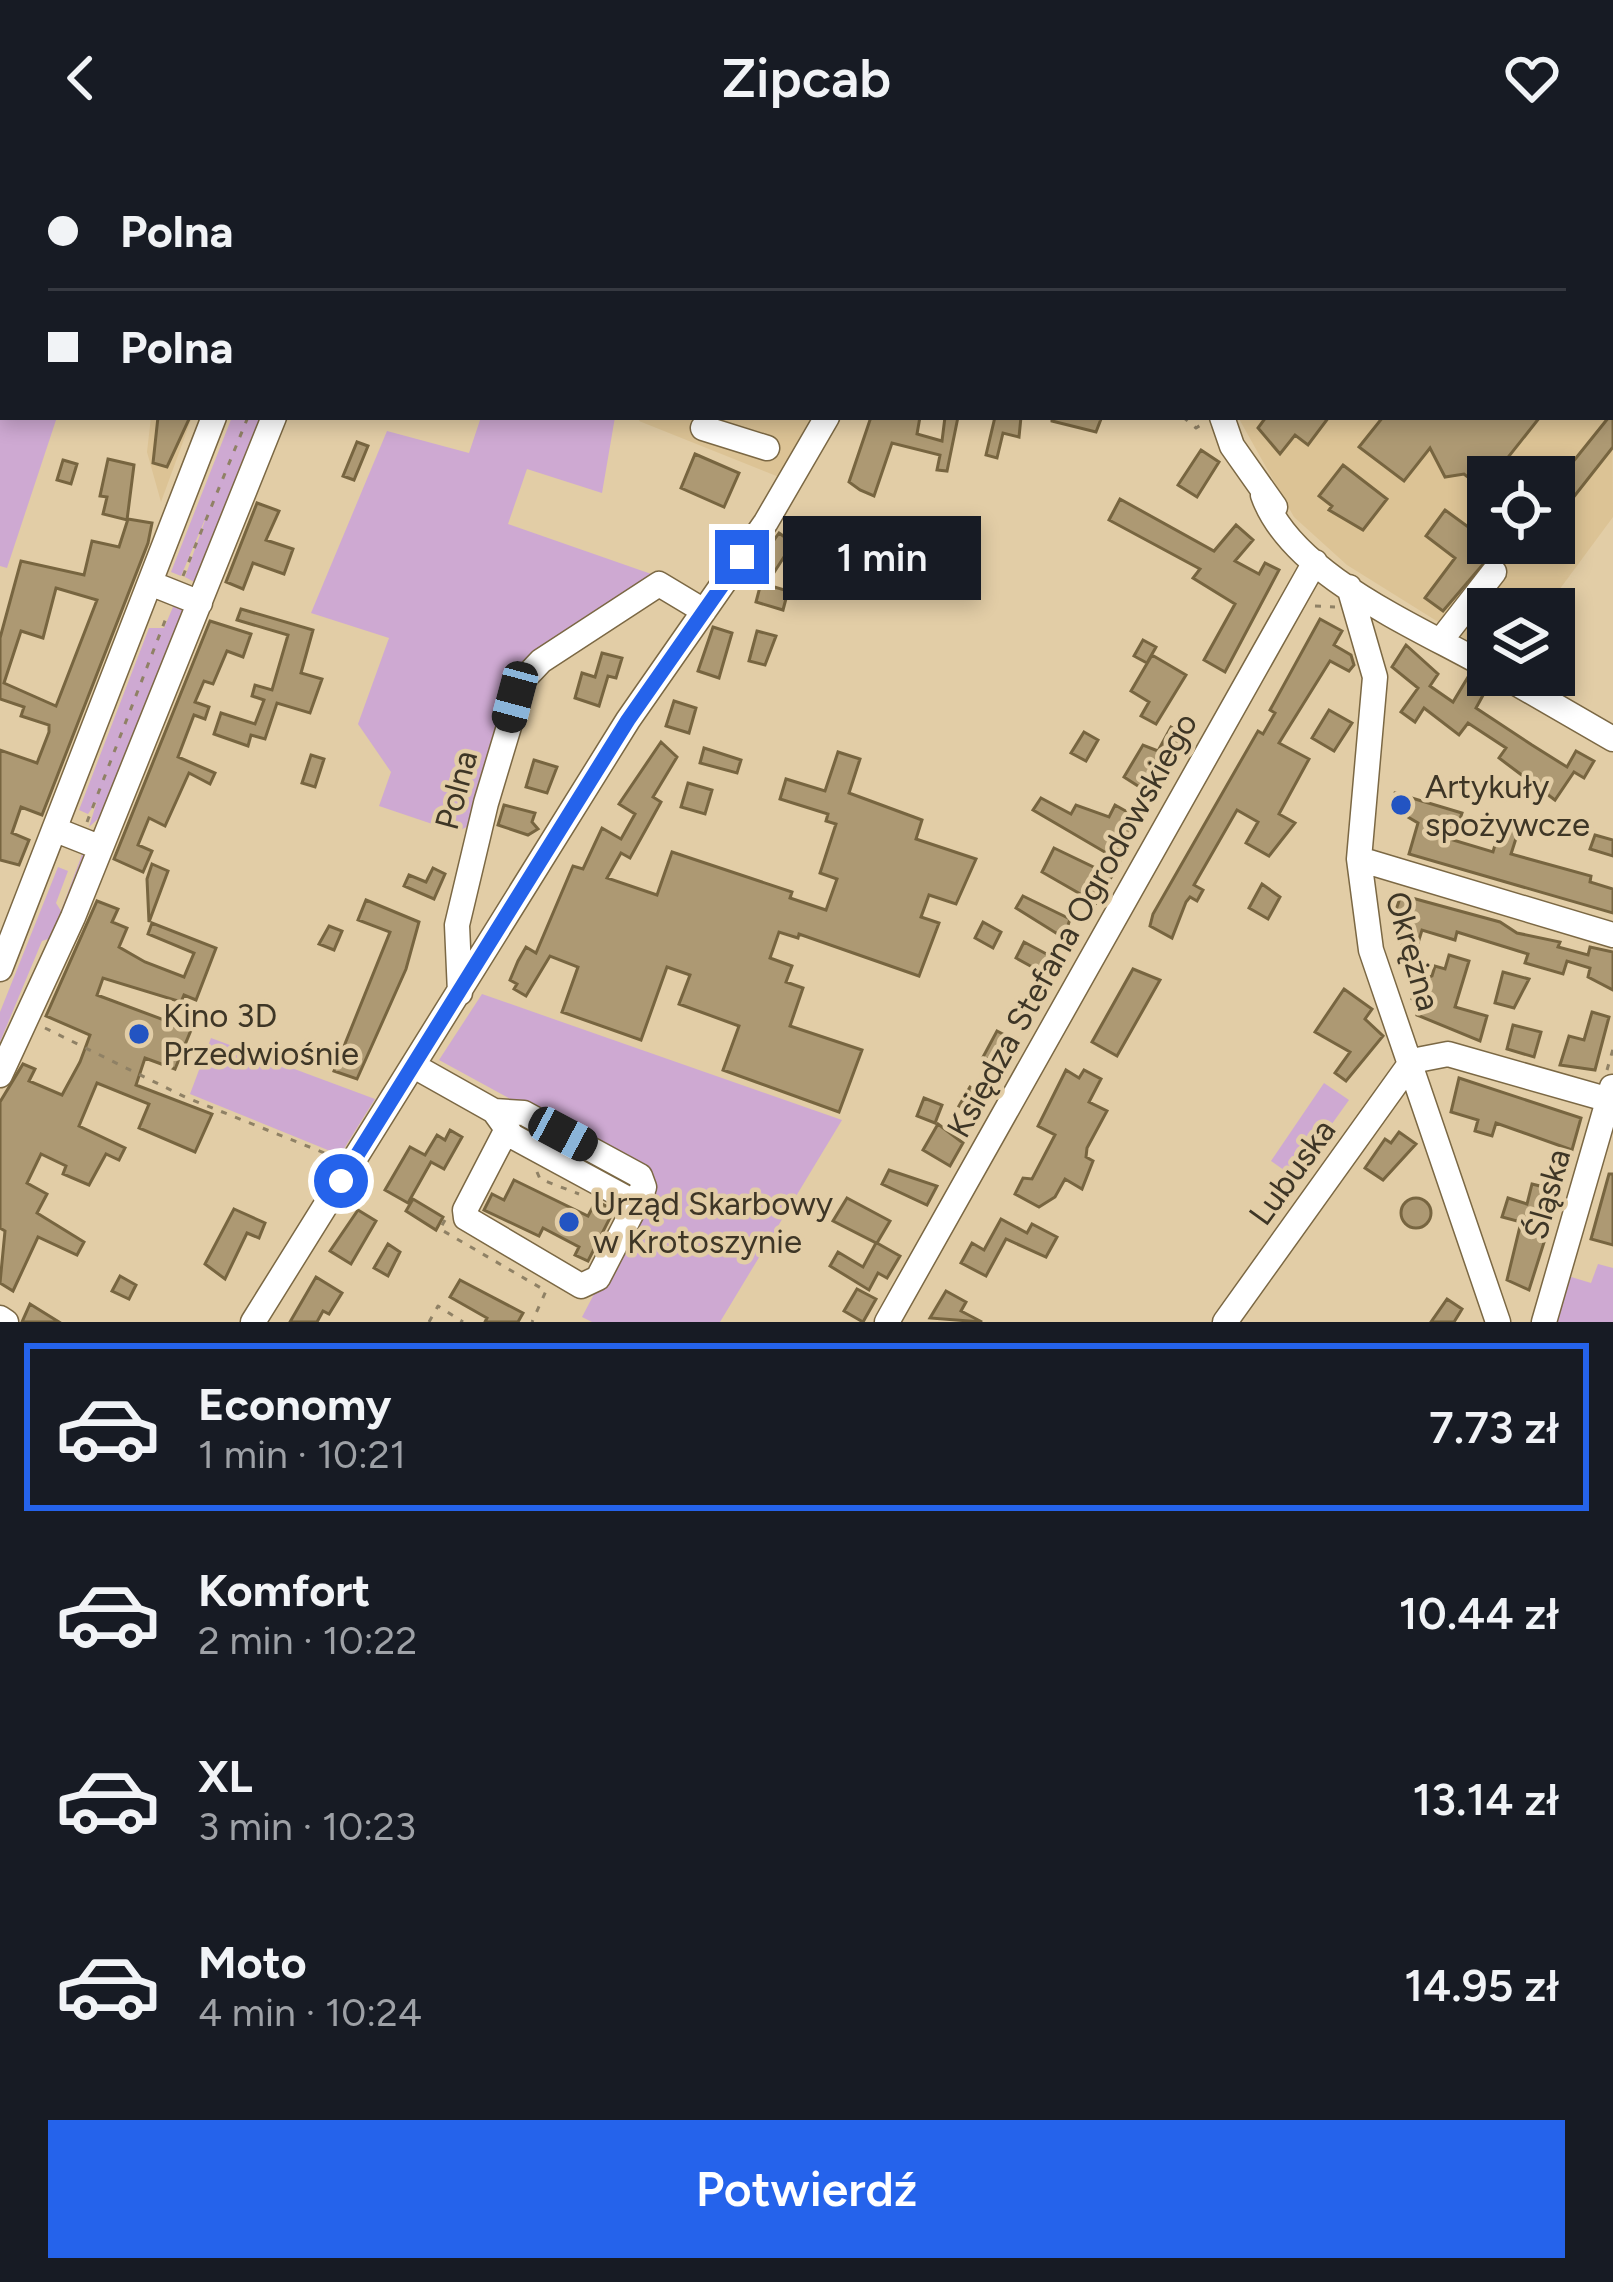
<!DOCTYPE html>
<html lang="pl">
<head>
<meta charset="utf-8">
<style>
  body { margin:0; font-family:Figtree,sans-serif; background:#20242c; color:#f1f3f6; height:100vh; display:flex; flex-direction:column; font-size:45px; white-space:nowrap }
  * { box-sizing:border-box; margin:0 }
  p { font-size:39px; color:#9ea1a6 }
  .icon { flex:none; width:66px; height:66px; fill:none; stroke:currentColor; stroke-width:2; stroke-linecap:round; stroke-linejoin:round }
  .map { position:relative; height:1166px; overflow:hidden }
  .drawer { display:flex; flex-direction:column; background:#171b24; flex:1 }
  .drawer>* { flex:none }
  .top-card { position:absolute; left:0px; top:0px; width:1614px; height:264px; box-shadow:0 6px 18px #0003; display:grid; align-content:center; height:264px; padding:0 48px; background:#171b24 }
  .tools { position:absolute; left:1467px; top:300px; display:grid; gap:24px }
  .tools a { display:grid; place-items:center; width:108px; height:108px; border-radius:0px; background:#171b24; box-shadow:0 6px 18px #0003; font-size:60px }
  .end { position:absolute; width:54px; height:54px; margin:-27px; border:15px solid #2563eb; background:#fff; box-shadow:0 0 0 6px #fff }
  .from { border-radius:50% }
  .bubble { position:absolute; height:84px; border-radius:0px; background:#171b24; box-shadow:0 6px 18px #0003; font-size:39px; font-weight:600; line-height:84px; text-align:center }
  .car { position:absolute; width:36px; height:72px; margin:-36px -18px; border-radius:15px; box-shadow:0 0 9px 3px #0007; background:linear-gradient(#222 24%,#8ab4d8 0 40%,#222 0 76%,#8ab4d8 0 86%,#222 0) }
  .top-card b { display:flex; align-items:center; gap:42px; height:114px; font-size:45px }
  .top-card b+b { border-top:3px solid #363941 }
  .top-card i { width:30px; height:30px; background:#f1f3f6 }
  ul { padding:21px 0 0; list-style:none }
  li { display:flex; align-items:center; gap:36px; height:168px; margin:0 24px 18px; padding:0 24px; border:6px solid transparent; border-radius:0px }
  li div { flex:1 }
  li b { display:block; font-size:45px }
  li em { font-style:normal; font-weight:600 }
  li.selected { border-color:#2563eb }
  li>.icon { width:108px; height:108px; stroke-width:1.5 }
  .cta { display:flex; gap:24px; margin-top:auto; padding:24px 48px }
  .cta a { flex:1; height:138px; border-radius:0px; background:#2563eb; color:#fff; font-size:48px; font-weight:600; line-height:138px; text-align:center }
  header { display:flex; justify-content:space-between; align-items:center; height:156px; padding:0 48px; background:#171b24; font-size:54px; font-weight:600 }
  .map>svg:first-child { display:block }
</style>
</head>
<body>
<header><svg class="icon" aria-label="back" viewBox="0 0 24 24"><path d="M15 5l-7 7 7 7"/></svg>Zipcab<svg class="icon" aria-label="heart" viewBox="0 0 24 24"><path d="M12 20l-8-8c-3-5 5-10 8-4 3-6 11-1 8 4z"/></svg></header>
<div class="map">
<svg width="1613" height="1166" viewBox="0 0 1613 1166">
  <rect width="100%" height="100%" fill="#e2cda6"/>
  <path fill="#dcc395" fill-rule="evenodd" d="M1611,72L1613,361L1545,453H1488V497L1347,409L1294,361L1238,261H1611ZM1488,321H1554V387H1488Z
    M151,261H192L161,346L147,296Z
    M641,261H812L779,321L639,265Z"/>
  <path fill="#cea9d2" d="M0,233L3,261H57L7,412L0,410Z
    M232,261H264L196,427L185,421L208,356L181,420L171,416Z
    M481,261H615L602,337L527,313L508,368L657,420L541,496L475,667L456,676L379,650L391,616L358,568L389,482L311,457L387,275L469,297Z
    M176,444L187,452L101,660L89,671L97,645L88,658L79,654L149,472H164Z
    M84,693L88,701L51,782L42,785L0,886V856L58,711L68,715L56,747L61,755Z
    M482,838L842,964L720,1166H592L582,1161L655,1022L439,904Z
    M211,882L375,943L340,999L190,938Z
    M1324,927L1349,944L1294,1021L1271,1005Z
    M1598,1108L1613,1112V1166H1554L1568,1120L1591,1127Z"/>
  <path fill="#ad9973" stroke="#776540" stroke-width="3" fill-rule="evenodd" d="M1613,256V291L1554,366V321H1537L1549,306L1564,317Z
    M158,261H190L167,311L153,307Z
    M871,261H920L917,278L942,285L945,261H958L947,315L937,314L940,299L892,287L874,340L860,334L849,326Z
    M995,261H1021L1019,281L1003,277L997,302L986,299Z
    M1052,261H1094L1101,263L1096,276L1052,265Z
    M1266,261H1329L1308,289L1295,279L1280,298L1258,272Z
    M1383,261H1540L1483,333L1464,318L1445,321L1430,292L1404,325L1359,291Z
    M357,286L368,290L354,324L343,320Z
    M1201,294L1219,306L1197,341L1178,329Z
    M695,298L739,317L724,351L681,332Z
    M108,303L134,309L127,364L103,358L107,341L100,340Z
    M63,304L77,308L71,328L57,324Z
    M1343,309L1387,343L1363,374L1329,354L1332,350L1319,340Z
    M1120,343L1214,395L1236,369L1253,384L1235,405L1259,418L1265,407L1279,414L1225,516L1204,504L1235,448L1193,422L1200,413L1109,364Z
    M257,347L279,355L266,384L293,393L284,418L253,407L243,433L226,426Z
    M1445,354L1497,392L1443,455L1425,442L1455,402L1426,380Z
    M128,363L152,367L148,387L42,659L21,651L12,677L29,684L19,709L0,704V594L37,607L49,576V569L21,560L24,551L0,543V482L21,405L84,419L92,385L119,391ZM56,432L97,444L56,550L4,527L21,475L43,482Z
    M835,370L859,383L847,400L823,387Z
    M779,377L793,387L773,418L754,412Z
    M761,427L788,435L783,454L756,446Z
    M241,453L313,474L301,517L322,523L310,557L277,547L265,583L251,579L248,590L214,578L221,557L255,568L264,544L252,540L255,529L272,534L288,479L237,464Z
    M1320,463L1342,475L1334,489L1351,499L1354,509L1349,515L1330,505L1279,587L1309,603L1279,658L1295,667L1269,700L1246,687L1258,666L1237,654L1194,729L1203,734L1197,745L1190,741L1186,746L1172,782L1150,770L1153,758L1258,575L1263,578L1275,557L1270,554Z
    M210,465L251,478L243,501L227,495L213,528L204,525L195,546L209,551L205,563L194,559L178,601L215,617L210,628L189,617L165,670L149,662L138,689L152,695L143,716L114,703Z
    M713,471L732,477L719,522L698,515Z
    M757,475L776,480L765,509L749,505Z
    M1143,484L1156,491L1147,507L1134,500Z
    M1406,489L1438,518L1430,530L1453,546L1468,521L1487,532L1476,552L1532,589L1567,611L1576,595L1594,605L1584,622L1574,616L1555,644L1499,602L1506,592L1468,567L1459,579L1424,552L1415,566L1401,556L1418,532L1392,511Z
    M602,497L622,502L616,522L608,520L599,550L575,542L582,517L595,521Z
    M1152,499L1186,519L1156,568L1141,560L1149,546L1131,535Z
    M674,545L696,552L689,577L666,570Z
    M1329,554L1352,567L1334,595L1312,582Z
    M1171,571L1189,581L1155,641L1124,621L1143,589L1158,595Z
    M1084,576L1098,584L1086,605L1071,597Z
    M661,586L677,601L653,641L661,646L630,702L621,697L607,722L657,739L672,696L792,736L790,742L826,754L837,723L820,717L836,668L826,665L828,658L780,643L786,623L825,635L838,596L860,603L849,637L922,664L916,683L976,703L956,748L929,739L921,761L939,767L919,820L799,778L798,782L779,776L770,802L792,810L786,826L803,832L790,870L862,894L839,956L723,914L739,870L679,848L690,819L667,811L641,884L562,856L578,811L550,800L526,840L514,833L517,828L510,824L518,805L526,791L536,797L573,710L583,713L602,672L621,683L635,658L619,648Z
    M704,592L741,604L737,617L700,607Z
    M311,599L324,603L315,631L302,627Z
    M534,604L557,611L547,637L526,631Z
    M688,627L712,634L705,658L681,651Z
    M1395,637L1462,657L1453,684L1493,696L1501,668L1519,673L1511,698L1591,720L1590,726L1613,733V757L1409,698L1418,667L1391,651Z
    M1041,642L1071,658L1076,649L1109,661L1115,649L1140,663L1120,705L1033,654Z
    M504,649L535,657L532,666L538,673L528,679L498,669Z
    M1595,679L1613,684V700L1590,693Z
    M1054,692L1112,720L1096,747L1042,716Z
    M152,708L168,715L149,766L147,723Z
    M433,712L445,718L434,743L404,730L409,719L426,726Z
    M1262,728L1280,741L1268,763L1249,752Z
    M1401,739L1500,766L1517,777L1560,786L1558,791L1588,799L1590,791L1613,796V834L1588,821L1590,812L1567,805L1563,818L1525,807L1528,798L1457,776L1455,784L1422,774L1415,797L1401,793L1409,766L1394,760Z
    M1023,740L1070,763L1064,782L1016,752Z
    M366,744L419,766L406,813L357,923L334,915L390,776L358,764Z
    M97,745L118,753L112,766L127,772L119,791L145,806L184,821L194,797L148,778L152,767L216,792L196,844L184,839L181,846L103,822L97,839L191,874L175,913L145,902L136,929L212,958L195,996L139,972L149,948L97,927L79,970L125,992L119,1004L106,998L89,1029L63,1018L66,1010L41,998L27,1027L47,1038L37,1057L84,1086L77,1099L38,1081L13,1135L0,1127L5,1075L0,1072V946L23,908L35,913L29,925L62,939L80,906L90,879L46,860Z
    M983,766L1001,776L993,792L975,782Z
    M329,770L342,775L334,794L319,788Z
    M1024,786L1054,802L1045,818L1016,802Z
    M1449,799L1469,805L1455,851L1487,860L1480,885L1417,859L1419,850L1412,843L1417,826L1432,820L1435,810L1445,813Z
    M1133,813L1160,824L1117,900L1092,886Z
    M1503,816L1529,823L1514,852L1495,847Z
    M1344,833L1372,853L1365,863L1383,880L1346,925L1335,917L1350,896L1315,876Z
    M1592,856L1609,861L1595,914L1560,909L1569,880L1584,884Z
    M1513,869L1541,876L1534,901L1507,893Z
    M997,875L1018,886L1007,908L983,901Z
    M1066,914L1079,922L1084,914L1101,923L1089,946L1107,955L1087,992L1086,1001L1093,1005L1082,1033L1065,1023L1055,1041L1039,1051L1015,1038L1023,1022L1032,1023L1055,979L1038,970Z
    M1459,922L1581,962L1572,994L1496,967L1492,980L1475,975L1478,964L1451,956Z
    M970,931L988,941L977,960L959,950Z
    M924,942L942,949L935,967L917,960Z
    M938,968L963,987L950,1010L923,994Z
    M450,974L462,981L444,1013L431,1006L408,1047L385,1034L410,991L425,999L437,979L445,984Z
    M1399,976L1416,988L1383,1024L1365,1012L1385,983L1391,987Z
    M889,1014L937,1030L927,1049L882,1028Z
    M1609,1018H1613V1089L1591,1083Z
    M514,1024L588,1060L596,1045L614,1054L588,1105L575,1099L579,1091L543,1072L539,1080L484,1054L492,1038L504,1044Z
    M1532,1028L1556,1034L1557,1045L1529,1134L1507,1124L1521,1066L1502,1061L1508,1042L1527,1048Z
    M847,1042L890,1065L877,1087L900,1100L887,1122L878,1117L869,1134L830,1110L838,1096L863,1111L876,1087L833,1065Z
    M1401 1057a15 15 0 1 1 30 0a15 15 0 1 1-30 0Z
    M413,1043L443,1061L436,1074L406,1055Z
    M234,1053L265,1067L259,1082L247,1077L225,1123L205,1108Z
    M358,1054L376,1065L351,1108L330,1095Z
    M1001,1063L1027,1077L1032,1068L1057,1081L1046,1101L1006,1083L986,1120L961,1107L972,1087L984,1094Z
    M388,1088L400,1096L388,1120L374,1112Z
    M120,1120L136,1129L129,1143L112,1135Z
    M316,1121L342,1137L329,1158L323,1155L317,1166H290Z
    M460,1124L523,1157L518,1166H485L487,1162L450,1141Z
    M857,1133L876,1143L863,1166L844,1155Z
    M946,1135L966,1146L961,1155L982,1166L930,1162Z
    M1447,1143L1462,1153L1459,1158L1454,1166H1431Z
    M30,1148L59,1166H22Z"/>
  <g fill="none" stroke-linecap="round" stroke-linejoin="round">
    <g stroke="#7b6844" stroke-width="27">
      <path id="minor" d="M234,3L235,0
        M0,124L3,125
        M1222,261L1232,290L1275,351
        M703,272L767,292
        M1263,339C1291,419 1418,471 1488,511
        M150,427L200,447
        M1349,431L1375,521L1359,703L1371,794L1498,1166
        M1441,484L1494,416
        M1502,519L1613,583
        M56,674L99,691
        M1359,703L1613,779
        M0,813L214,261
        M460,837L457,769L486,647L523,524L541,505L659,428L704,455
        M414,910L494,955L524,957L640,1020L644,1031L636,1043H628L512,980L494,955
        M0,919L73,761L274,261
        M507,973L465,1054L466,1062L581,1130L598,1122L643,1035
        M0,1162L6,1166
        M253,1166L628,564L766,366L827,261
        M887,1166L1315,406
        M1225,1166L1412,905L1448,898L1613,945
        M1544,1166L1612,931"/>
    </g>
    <g stroke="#7b6844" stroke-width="33">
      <path id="major" d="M117,0L126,3
        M1414,3L1417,0"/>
    </g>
    <path stroke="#8f8165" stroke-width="3" stroke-dasharray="6 9" stroke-linecap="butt" d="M61,0L69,3
      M168,0L178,3
      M1183,261L1196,272L1204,267
      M183,420L248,261
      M1315,450L1335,451
      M87,666L168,457
      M45,872L185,941L332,1000
      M1607,914L1613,893
      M537,1016L540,1023L579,1038
      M445,1064L440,1073L546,1135L532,1166
      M429,1166L438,1150L463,1166"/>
    <use href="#minor" stroke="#fff" stroke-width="24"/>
    <use href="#major" stroke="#fff" stroke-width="30"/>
  </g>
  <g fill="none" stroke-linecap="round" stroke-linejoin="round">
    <path stroke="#2563eb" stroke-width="15" d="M341,1025L628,564L742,401"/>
  </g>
  <g fill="#2354c2" stroke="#e2cda6" stroke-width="4.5">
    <circle cx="1401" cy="649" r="12"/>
    <circle cx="139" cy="878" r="12"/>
    <circle cx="569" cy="1066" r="12"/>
  </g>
  <g text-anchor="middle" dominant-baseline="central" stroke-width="9" stroke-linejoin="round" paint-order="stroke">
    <g font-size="33" fill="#3e3626" stroke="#e2cda6" text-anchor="start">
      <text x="1425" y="630">Artykuły<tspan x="1425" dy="38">spożywcze</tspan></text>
      <text x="163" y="859">Kino 3D<tspan x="163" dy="38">Przedwiośnie</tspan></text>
      <text x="593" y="1047">Urząd Skarbowy<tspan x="593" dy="38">w Krotoszynie</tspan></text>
    </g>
    <g font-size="33" fill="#3e3626" stroke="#e2cda6">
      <text transform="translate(456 634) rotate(-75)">Polna</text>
      <text transform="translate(1072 769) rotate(-61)">Księdza Stefana Ogrodowskiego</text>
      <text transform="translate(1413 795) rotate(74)">Okrężna</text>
      <text transform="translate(1292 1016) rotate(-54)">Lubuska</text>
      <text transform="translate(1547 1038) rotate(-74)">Śląska</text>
    </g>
  </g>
</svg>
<div class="tools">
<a><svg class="icon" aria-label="locate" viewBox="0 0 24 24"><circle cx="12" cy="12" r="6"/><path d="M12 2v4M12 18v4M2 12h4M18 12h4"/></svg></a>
<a><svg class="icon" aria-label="layers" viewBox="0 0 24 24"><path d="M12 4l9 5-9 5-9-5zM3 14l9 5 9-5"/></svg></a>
</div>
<i class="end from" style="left:341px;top:1025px"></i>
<i class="end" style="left:742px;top:401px"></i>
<div class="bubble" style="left:783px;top:360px;width:198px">1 min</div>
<i class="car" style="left:515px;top:541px;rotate:195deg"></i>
<i class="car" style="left:563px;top:978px;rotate:118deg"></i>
<div class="top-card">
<b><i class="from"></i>Polna</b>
<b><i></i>Polna</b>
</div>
</div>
<section class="drawer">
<ul>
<li class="selected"><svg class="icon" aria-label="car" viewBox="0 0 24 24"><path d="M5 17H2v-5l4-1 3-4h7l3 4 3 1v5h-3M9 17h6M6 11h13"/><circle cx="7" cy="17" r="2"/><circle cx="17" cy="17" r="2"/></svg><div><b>Economy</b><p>1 min · 10:21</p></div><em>7.73 zł</em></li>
<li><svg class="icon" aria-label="car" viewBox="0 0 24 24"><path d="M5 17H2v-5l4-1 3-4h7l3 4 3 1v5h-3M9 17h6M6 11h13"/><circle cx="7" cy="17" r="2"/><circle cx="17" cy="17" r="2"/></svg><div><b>Komfort</b><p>2 min · 10:22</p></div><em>10.44 zł</em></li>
<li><svg class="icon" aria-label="car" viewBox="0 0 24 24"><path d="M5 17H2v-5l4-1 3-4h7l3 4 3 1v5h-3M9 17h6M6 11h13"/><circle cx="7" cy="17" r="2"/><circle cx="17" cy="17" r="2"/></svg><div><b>XL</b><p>3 min · 10:23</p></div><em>13.14 zł</em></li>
<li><svg class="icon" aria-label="car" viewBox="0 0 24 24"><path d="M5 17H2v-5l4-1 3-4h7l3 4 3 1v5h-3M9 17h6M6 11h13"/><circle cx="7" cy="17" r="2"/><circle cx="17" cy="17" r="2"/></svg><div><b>Moto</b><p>4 min · 10:24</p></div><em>14.95 zł</em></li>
</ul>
<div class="cta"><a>Potwierdź</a></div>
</section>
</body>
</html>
